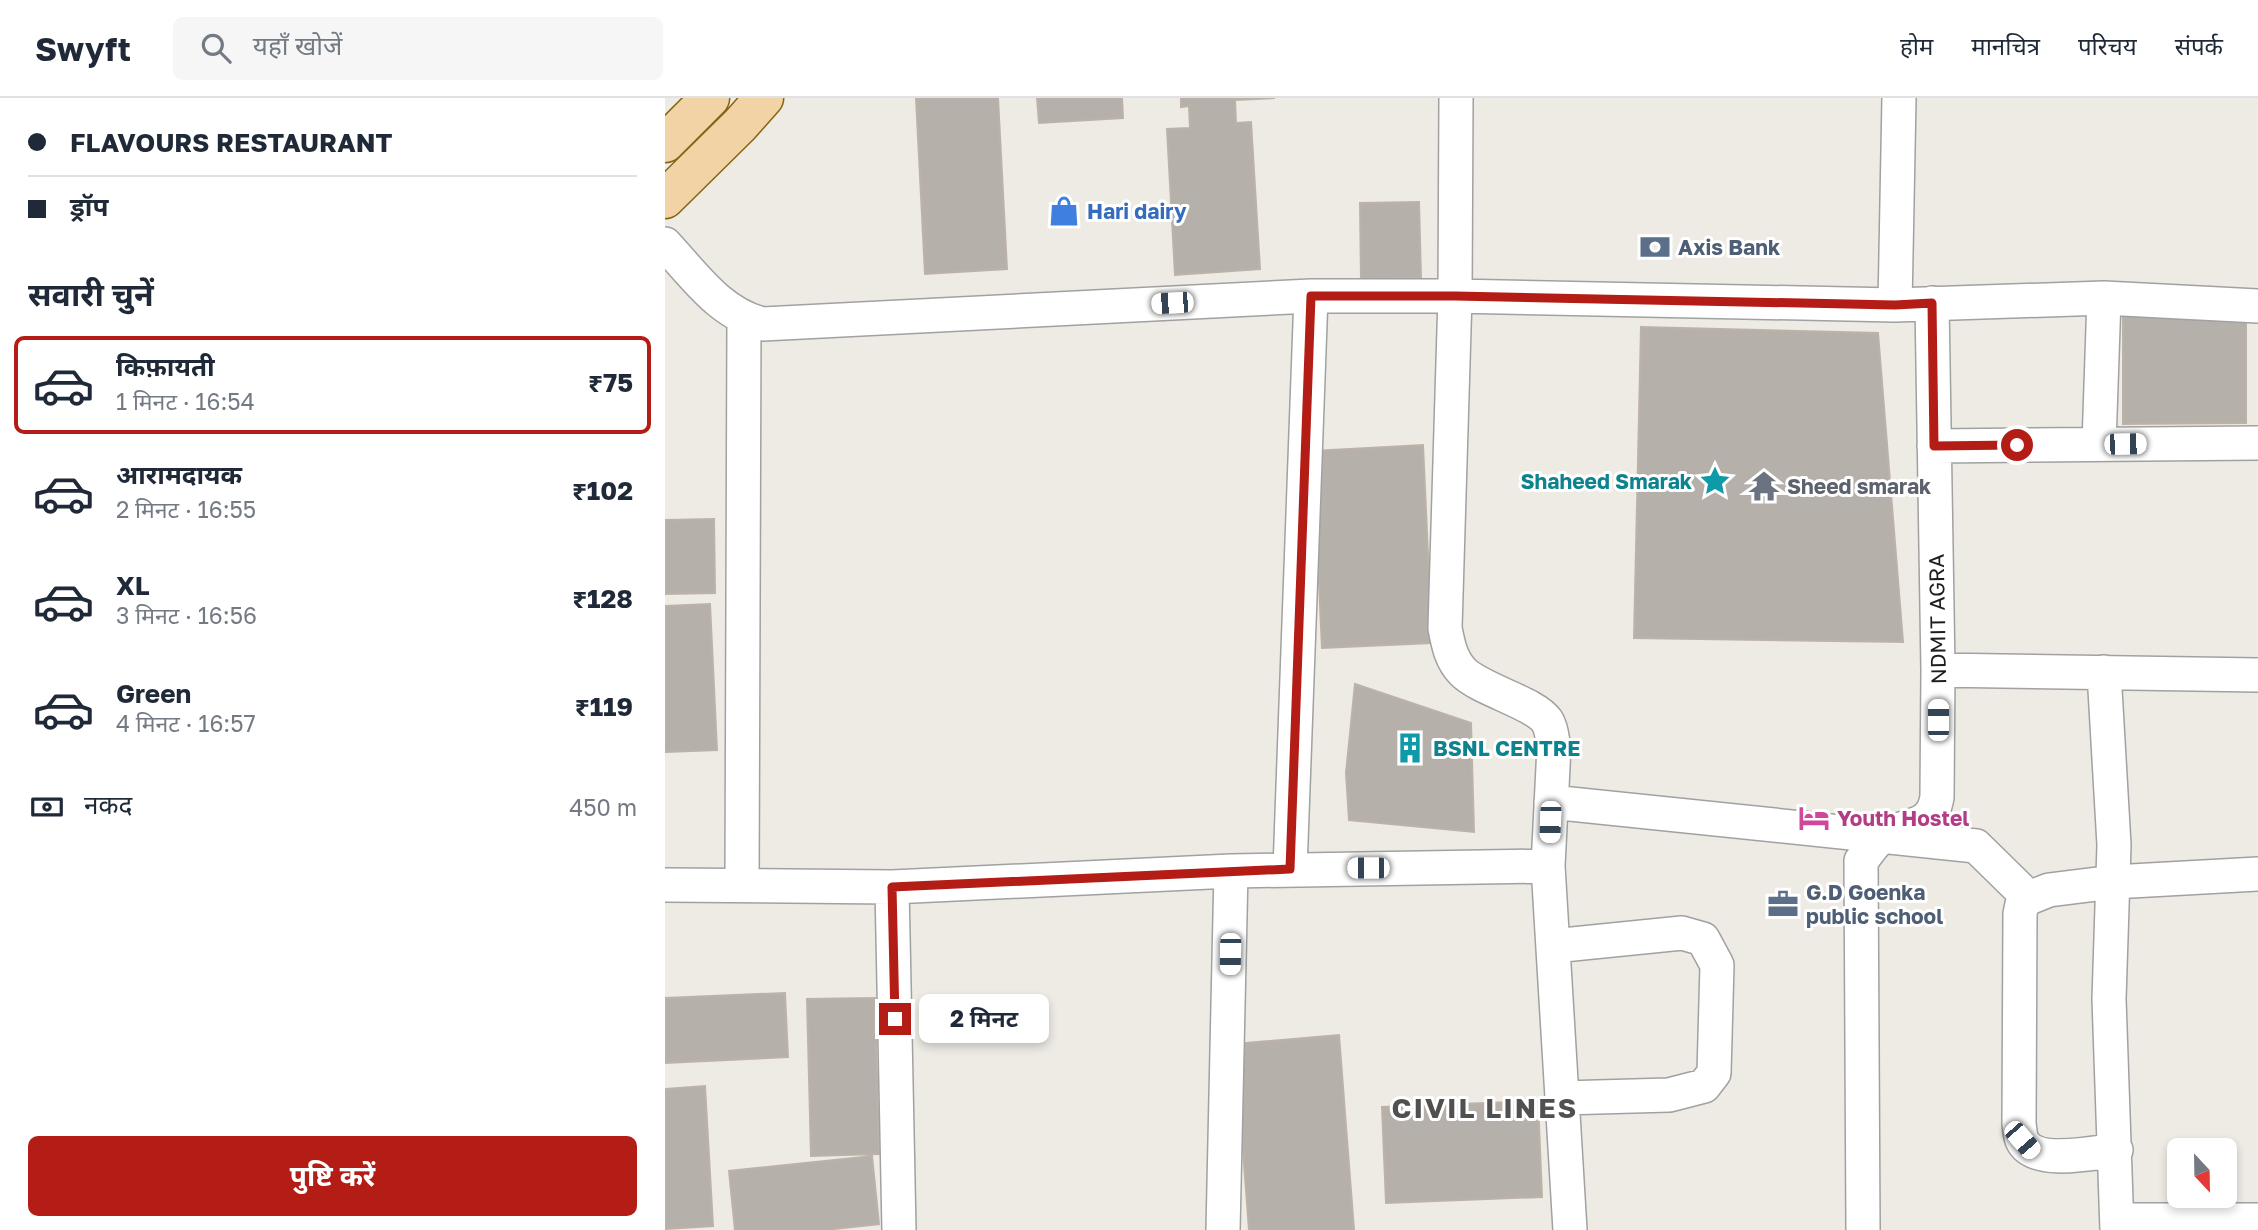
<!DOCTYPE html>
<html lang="hi">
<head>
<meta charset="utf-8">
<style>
  body { margin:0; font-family:"Golos Text","Noto Sans Devanagari",sans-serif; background:#f6f6f7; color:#1f2937; height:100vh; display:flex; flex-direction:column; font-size:26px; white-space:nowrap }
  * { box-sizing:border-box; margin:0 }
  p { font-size:23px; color:#747a83 }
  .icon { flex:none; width:38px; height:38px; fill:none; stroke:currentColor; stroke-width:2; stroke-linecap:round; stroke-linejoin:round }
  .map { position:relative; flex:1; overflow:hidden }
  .panel { display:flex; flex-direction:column; background:#fff; width:665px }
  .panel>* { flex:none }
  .top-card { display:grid; align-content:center; height:154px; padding:0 28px; background:#fff }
  .needle { width:46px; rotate:158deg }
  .buttons { position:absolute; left:1502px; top:1040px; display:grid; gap:14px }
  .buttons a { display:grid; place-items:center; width:70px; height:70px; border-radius:10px; background:#fff; box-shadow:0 4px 10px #0003; font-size:35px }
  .end { position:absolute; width:32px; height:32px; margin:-16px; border:9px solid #b41c16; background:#fff; box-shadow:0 0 0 4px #fff }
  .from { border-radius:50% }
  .bubble { position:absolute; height:49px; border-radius:10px; background:#fff; box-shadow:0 4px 10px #0003; font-size:23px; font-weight:700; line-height:49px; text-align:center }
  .car { position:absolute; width:21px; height:42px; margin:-21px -10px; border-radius:9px; box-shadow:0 0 5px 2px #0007; background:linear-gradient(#fff 24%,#345 0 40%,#fff 0 76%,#345 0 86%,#fff 0) }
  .top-card b { display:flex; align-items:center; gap:24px; height:66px; font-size:26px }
  .top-card b+b { border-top:2px solid #e0e1e3 }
  .top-card i { width:18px; height:18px; background:#1f2937 }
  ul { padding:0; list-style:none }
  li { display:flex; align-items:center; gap:21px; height:98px; margin:0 14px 10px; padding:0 14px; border:4px solid transparent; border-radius:10px }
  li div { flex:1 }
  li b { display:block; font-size:26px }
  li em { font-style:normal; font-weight:700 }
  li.current { border-color:#b41c16 }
  li>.icon { width:63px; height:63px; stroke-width:1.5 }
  h2 { padding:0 28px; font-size:32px; line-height:84px }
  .pay { display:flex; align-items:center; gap:18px; height:77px; padding:0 28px; font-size:26px }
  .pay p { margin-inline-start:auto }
  .action { display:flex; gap:14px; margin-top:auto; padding:14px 28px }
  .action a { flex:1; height:80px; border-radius:10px; background:#b41c16; color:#fff; font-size:28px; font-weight:700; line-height:80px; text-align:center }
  header { display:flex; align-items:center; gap:42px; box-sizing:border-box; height:98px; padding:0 35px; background:#fff; border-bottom:2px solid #e0e1e3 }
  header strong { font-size:33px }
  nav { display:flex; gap:38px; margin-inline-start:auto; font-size:24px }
  .search { width:490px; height:63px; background:#f6f6f7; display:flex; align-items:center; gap:18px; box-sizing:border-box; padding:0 24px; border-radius:10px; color:#747a83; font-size:26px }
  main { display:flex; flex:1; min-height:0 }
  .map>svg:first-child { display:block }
</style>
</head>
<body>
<header>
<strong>Swyft</strong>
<div class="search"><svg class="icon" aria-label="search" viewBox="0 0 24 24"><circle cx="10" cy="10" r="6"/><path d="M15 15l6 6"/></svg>यहाँ खोजें</div>
<nav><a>होम</a><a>मानचित्र</a><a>परिचय</a><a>संपर्क</a></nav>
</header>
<main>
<section class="panel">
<div class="top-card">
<b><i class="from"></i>FLAVOURS RESTAURANT</b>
<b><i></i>ड्रॉप</b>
</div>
<h2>सवारी चुनें</h2>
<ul>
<li class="current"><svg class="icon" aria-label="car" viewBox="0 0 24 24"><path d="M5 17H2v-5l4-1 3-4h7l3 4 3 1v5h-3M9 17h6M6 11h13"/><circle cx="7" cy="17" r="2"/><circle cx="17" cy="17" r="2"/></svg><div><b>किफ़ायती</b><p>1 मिनट · 16:54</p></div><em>₹75</em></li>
<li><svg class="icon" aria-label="car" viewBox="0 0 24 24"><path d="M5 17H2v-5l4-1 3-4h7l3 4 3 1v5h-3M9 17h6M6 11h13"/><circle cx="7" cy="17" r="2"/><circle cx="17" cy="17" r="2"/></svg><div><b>आरामदायक</b><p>2 मिनट · 16:55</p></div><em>₹102</em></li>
<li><svg class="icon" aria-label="car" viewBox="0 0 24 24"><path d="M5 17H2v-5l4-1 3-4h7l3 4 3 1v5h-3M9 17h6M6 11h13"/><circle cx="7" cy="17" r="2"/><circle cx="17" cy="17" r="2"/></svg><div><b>XL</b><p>3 मिनट · 16:56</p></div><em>₹128</em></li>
<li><svg class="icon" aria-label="car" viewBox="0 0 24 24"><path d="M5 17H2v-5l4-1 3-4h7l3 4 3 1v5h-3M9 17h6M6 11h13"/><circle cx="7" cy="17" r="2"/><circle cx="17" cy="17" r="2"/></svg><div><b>Green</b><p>4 मिनट · 16:57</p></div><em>₹119</em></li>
</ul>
<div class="pay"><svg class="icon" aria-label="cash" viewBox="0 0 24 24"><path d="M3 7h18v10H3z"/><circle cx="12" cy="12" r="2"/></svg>नकद<p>450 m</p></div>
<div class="action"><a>पुष्टि करें</a></div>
</section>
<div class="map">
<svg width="1593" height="1132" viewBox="0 0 1593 1132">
  <rect width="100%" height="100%" fill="#edebe4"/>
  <path fill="#b6b0aa" stroke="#bdb2a8" stroke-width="2" d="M251,0H333L342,171L260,176Z
    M372,0H457L458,20L374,25Z
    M516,0H610L570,2L571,25L586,24L595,171L510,177L502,31L525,30L524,8L516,9Z
    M754,104L756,180L696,181L695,105Z
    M1581,208V325L1458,326V209Z
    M976,229L1213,235L1238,544L969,540Z
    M758,347L767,545L657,550L648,353Z
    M49,421L50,495L0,496V422Z
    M45,506L52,652L0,654V508Z
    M690,586L806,625L809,734L684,722L681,675Z
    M120,895L123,959L0,965V900Z
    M210,900L214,1056L146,1058L142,901Z
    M674,937L689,1132H584L570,946Z
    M40,988L48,1128L0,1131V991Z
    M873,1003L877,1099L721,1105L717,1009Z
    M207,1058L214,1126L160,1132H70L64,1073Z"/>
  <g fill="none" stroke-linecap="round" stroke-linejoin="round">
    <g stroke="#a1a1a1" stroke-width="36">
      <path id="minor" d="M791,0L790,198L780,530C783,546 786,562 798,574C816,592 870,605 882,623C887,631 887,641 889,649L883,768L905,1132
        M0,146C29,177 55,216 98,226L646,198H790L1230,207L1439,200L1593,208
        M1230,207L1234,0
        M1434,346L1439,200
        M1269,348L1593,345
        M1273,572L1593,577
        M1439,574L1449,747L1444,901L1452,1132
        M886,704L1311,748L1364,800
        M625,771L646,198
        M0,787L227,789L566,773L883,768
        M77,787L79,221
        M227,789L234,1132
        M888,848L1017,835L1038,841L1052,867L1049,975L1039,988L1004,997L897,1000
        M1451,1052C1427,1055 1369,1068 1357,1042C1355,1038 1355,1031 1354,1026L1355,816L1357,806L1364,800L1384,792L1448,784L1593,776
        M1452,1122H1593
        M558,1132L566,773
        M1198,1132L1196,763C1202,756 1210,743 1218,738C1240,725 1267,732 1272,699L1273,572L1267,205"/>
    </g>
    <g stroke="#866310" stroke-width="41">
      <path id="major" d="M0,45L45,0
        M0,101L75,27L99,0"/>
    </g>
    <use href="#minor" stroke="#fff" stroke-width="33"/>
    <use href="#major" stroke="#f1d3a5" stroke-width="38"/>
  </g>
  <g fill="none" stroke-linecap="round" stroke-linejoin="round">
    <path stroke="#b41c16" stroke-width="9" d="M230,921L227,789L625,771L646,198H790L1230,207L1267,205L1269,348L1352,347"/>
  </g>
  <defs>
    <g id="shop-bare" transform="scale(2.415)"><path d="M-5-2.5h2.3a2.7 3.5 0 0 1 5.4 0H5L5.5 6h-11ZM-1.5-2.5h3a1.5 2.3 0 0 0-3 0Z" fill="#3f7fe0" stroke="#fff" stroke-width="2.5" paint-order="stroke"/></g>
    <g id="bank-bare" transform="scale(2.415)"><path d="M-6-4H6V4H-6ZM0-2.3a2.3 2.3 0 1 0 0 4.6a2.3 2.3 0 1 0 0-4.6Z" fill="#5c6f8a" stroke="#fff" stroke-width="2.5" paint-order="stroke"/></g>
    <g id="sight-bare" transform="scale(2.415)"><path d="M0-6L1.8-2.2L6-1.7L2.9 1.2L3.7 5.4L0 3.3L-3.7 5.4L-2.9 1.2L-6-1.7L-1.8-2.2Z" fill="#0f9aa8" stroke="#fff" stroke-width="2.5" paint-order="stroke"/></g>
    <g id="temple-bare" transform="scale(2.415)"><path d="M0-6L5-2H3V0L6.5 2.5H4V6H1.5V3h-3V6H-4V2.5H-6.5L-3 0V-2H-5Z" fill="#6b7280" stroke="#fff" stroke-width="2.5" paint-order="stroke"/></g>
    <g id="building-bare" transform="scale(2.415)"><path d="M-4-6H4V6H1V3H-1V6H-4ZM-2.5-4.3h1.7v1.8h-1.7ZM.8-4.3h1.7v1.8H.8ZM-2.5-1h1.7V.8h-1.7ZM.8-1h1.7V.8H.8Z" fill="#0f9aa8" stroke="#fff" stroke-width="2.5" paint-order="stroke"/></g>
    <g id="hotel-bare" transform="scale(2.415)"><path d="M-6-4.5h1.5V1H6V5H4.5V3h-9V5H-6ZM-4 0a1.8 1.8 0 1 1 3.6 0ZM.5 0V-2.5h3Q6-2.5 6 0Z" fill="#d1479c" stroke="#fff" stroke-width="2.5" paint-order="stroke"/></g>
    <g id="office-bare" transform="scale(2.415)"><path d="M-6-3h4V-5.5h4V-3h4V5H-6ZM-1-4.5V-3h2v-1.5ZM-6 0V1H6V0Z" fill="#5c6f8a" stroke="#fff" stroke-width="2.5" paint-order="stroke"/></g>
  </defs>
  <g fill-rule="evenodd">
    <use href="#shop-bare" x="399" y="113"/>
    <use href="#bank-bare" x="990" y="149"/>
    <use href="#sight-bare" x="1050" y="383"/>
    <use href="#temple-bare" x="1099" y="388"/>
    <use href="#building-bare" x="745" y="650"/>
    <use href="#hotel-bare" x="1149" y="720"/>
    <use href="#office-bare" x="1118" y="806"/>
  </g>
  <g text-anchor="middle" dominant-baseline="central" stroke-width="6" stroke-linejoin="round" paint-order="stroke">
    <g font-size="21" font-weight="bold" fill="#366cbe" stroke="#fff" text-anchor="start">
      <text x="422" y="113">Hari dairy</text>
    </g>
    <g font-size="21" font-weight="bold" fill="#4e5e75" stroke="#fff" text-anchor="start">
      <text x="1013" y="149">Axis Bank</text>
      <text x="1141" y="794">G.D Goenka<tspan x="1141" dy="24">public school</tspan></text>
    </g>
    <g font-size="21" font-weight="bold" fill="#0d838f" stroke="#fff" text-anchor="end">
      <text x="1027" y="383">Shaheed Smarak</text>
      <text x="768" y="650" text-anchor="start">BSNL CENTRE</text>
    </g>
    <g font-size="21" font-weight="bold" fill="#5b616d" stroke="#fff" text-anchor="start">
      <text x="1122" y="388">Sheed smarak</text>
    </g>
    <g font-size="21" fill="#1d1d1d" stroke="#fff">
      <text transform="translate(1272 521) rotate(-91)">NDMIT AGRA</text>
    </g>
    <g font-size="21" font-weight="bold" fill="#b23c85" stroke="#fff" text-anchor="start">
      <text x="1172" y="720">Youth Hostel</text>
    </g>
    <g font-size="28" font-weight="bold" letter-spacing="2" fill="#505050" stroke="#fff">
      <text x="820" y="1009">CIVIL LINES</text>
    </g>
  </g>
</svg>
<div class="buttons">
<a><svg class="needle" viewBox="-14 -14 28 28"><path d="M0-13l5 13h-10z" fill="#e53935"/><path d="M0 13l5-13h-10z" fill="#747a83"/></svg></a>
</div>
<i class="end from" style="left:1352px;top:347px"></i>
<i class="end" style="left:230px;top:921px"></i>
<div class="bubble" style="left:254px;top:896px;width:130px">2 मिनट</div>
<i class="car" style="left:507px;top:205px;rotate:267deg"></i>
<i class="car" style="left:1460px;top:346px;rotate:89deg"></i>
<i class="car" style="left:1273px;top:622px;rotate:0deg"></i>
<i class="car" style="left:885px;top:724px;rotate:182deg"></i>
<i class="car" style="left:703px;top:770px;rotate:270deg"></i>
<i class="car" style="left:565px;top:856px;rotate:181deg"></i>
<i class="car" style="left:1357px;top:1042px;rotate:139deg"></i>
</div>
</main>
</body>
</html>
